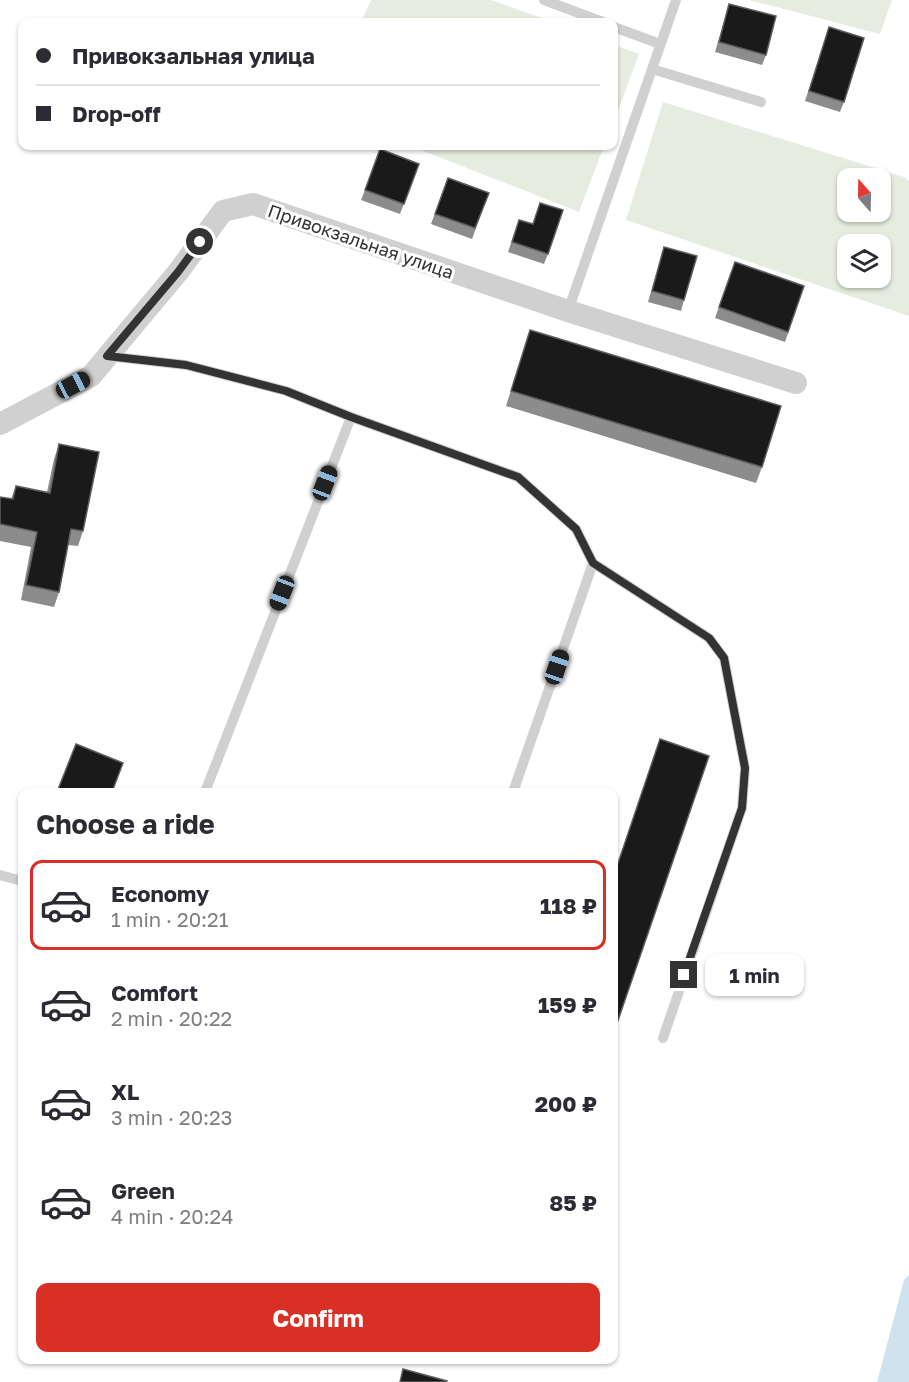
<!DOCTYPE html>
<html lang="en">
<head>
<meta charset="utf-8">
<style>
  body { margin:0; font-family:"Golos Text",sans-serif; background:#f7f7f7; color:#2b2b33; height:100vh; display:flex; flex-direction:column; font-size:22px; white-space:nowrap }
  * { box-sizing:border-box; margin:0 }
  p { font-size:20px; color:#7c7c81 }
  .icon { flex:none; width:33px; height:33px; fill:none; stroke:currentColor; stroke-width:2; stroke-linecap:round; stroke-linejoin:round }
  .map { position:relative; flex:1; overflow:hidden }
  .panel { position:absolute; left:18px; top:788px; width:600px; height:576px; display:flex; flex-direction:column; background:#fff; border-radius:12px; box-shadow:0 2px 4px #0004 }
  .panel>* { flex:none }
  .banner { position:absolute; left:18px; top:18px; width:600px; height:132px; border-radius:12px; box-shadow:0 2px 4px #0004; display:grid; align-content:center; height:132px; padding:0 18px; background:#fff }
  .needle { width:39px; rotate:340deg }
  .tools { position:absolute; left:837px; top:168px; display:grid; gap:12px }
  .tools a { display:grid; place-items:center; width:54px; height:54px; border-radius:12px; background:#fff; box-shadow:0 2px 4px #0004; font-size:30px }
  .end { position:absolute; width:27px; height:27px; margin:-14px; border:8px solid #333; background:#fff; box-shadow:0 0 0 3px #fff }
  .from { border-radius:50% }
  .bubble { position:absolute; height:42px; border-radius:12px; background:#fff; box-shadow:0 2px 4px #0004; font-size:20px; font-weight:700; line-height:42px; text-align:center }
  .car { position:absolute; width:18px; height:36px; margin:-18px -9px; border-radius:8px; box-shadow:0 0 4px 2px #0007; background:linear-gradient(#222 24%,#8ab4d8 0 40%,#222 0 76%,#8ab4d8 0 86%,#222 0) }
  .banner b { display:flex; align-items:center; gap:21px; height:57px; font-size:22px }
  .banner b+b { border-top:2px solid #e1e1e2 }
  .banner i { width:15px; height:15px; background:#2b2b33 }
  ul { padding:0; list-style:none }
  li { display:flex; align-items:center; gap:18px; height:90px; margin:0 12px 9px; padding:0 6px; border:3px solid transparent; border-radius:12px }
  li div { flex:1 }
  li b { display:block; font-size:22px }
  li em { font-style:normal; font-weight:700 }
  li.selected { border-color:#d93025 }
  li>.icon { width:54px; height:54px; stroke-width:1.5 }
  h2 { padding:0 18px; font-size:27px; line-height:72px }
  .primary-button { display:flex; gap:12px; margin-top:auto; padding:12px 18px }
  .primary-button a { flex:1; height:69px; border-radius:12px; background:#d93025; color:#fff; font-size:24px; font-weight:700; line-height:69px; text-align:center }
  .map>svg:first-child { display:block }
</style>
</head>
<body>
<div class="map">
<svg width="909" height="1382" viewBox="0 0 909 1382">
  <rect width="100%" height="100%" fill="#fff"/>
  <path fill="#e6ecdf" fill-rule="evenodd" d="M371,0H491L553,22H361Z
    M749,0H892L880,34Z
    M614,45L639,54L614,121Z
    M663,102L904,177L909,181V316L626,220ZM848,178H880V212H848ZM880,244V278H848V244Z
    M411,146H604L579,212Z"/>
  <path fill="#cfe2ee" d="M909,1275V1382H877L904,1280Z"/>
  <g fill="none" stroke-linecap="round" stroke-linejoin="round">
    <path stroke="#d0d0d0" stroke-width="10" d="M544,0L603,22
      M614,27L660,44
      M652,69L761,102
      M568,311L676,0
      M107,356L186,365L286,391L351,417
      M593,563L709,638L724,658L745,768L742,808L663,1038
      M205,792L351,417L518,477L576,529L593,563L513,792
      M0,875L22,881"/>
    <path stroke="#d0d0d0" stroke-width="22" d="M0,424L91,376L178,272L223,211L253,204L568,311L796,383"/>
  </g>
  <path fill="#8c8c8c" d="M729,4L766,55L762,65L715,52Z
    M829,27L844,102L840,112L805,101Z
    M419,164L400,214L361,200L365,190Z
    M448,178L489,193L472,239L431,224Z
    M519,220L548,254L544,264L508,252Z
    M664,247L684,300L681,311L648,302Z
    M735,262L804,286L785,342L715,318Z
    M530,330L762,467L756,483L506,406Z
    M59,444L83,531L78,546L68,545L59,592L54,607L21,600L31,547L0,541V497L11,499L16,486L47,492L54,459Z"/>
  <path fill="#1a1a1a" stroke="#5f5f5f" stroke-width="1.5" d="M729,4L776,16L766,55L719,42Z
    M829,27L864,38L844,102L809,91Z
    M380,149L419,164L404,204L365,190Z
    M448,178L489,193L475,228L435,214Z
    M540,203L563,210L548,254L512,242L519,220L533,224Z
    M664,247L697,256L684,300L652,291Z
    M735,262L804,286L788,332L719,307Z
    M530,330L781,406L762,467L511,391Z
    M59,444L99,452L83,531L71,529L59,592L26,585L37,532L0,524V497L13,499L16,486L50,493Z
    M660,739L709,756L614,1032V875Z
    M76,744L123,763L112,792H57Z
    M403,1369L447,1381L446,1382H400Z"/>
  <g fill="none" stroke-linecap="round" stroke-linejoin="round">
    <path stroke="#333" stroke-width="8" d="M200,242L178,272L107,356L186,365L286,391L351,417L518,477L576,529L593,563L709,638L724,658L745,768L742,808L684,975"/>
  </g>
  <g text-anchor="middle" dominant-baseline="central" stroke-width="6" stroke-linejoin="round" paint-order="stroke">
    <g font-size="18" fill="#333" stroke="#fff">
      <text transform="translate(361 241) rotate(19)">Привокзальная улица</text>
    </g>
  </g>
</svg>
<div class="tools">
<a><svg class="needle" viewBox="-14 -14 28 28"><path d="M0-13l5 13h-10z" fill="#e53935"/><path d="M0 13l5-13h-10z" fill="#7c7c81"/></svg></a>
<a><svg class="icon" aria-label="layers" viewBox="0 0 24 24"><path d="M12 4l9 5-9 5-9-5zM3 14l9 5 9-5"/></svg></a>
</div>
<i class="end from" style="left:200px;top:242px"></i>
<i class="end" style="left:684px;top:975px"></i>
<div class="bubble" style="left:705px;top:954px;width:99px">1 min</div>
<i class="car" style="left:73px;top:385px;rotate:62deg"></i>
<i class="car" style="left:325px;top:483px;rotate:21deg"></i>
<i class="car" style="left:282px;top:593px;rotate:201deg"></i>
<i class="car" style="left:557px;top:667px;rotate:19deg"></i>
<div class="banner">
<b><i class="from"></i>Привокзальная улица</b>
<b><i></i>Drop-off</b>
</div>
<section class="panel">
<h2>Choose a ride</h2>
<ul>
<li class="selected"><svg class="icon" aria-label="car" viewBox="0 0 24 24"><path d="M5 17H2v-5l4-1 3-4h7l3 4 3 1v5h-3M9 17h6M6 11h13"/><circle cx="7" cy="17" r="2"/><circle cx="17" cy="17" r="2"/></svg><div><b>Economy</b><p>1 min · 20:21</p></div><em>118 ₽</em></li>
<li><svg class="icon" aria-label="car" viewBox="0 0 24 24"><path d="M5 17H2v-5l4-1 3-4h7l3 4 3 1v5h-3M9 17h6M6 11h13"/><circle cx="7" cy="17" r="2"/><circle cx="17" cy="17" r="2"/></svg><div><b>Comfort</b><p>2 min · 20:22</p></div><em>159 ₽</em></li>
<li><svg class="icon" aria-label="car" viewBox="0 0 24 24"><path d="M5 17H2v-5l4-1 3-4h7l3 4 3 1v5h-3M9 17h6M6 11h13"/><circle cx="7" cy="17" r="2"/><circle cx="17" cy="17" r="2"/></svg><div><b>XL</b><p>3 min · 20:23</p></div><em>200 ₽</em></li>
<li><svg class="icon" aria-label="car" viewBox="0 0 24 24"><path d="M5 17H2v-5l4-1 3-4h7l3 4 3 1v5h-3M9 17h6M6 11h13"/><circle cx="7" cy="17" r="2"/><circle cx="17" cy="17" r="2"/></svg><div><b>Green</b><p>4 min · 20:24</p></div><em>85 ₽</em></li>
</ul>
<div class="primary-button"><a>Confirm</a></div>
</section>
</div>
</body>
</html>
